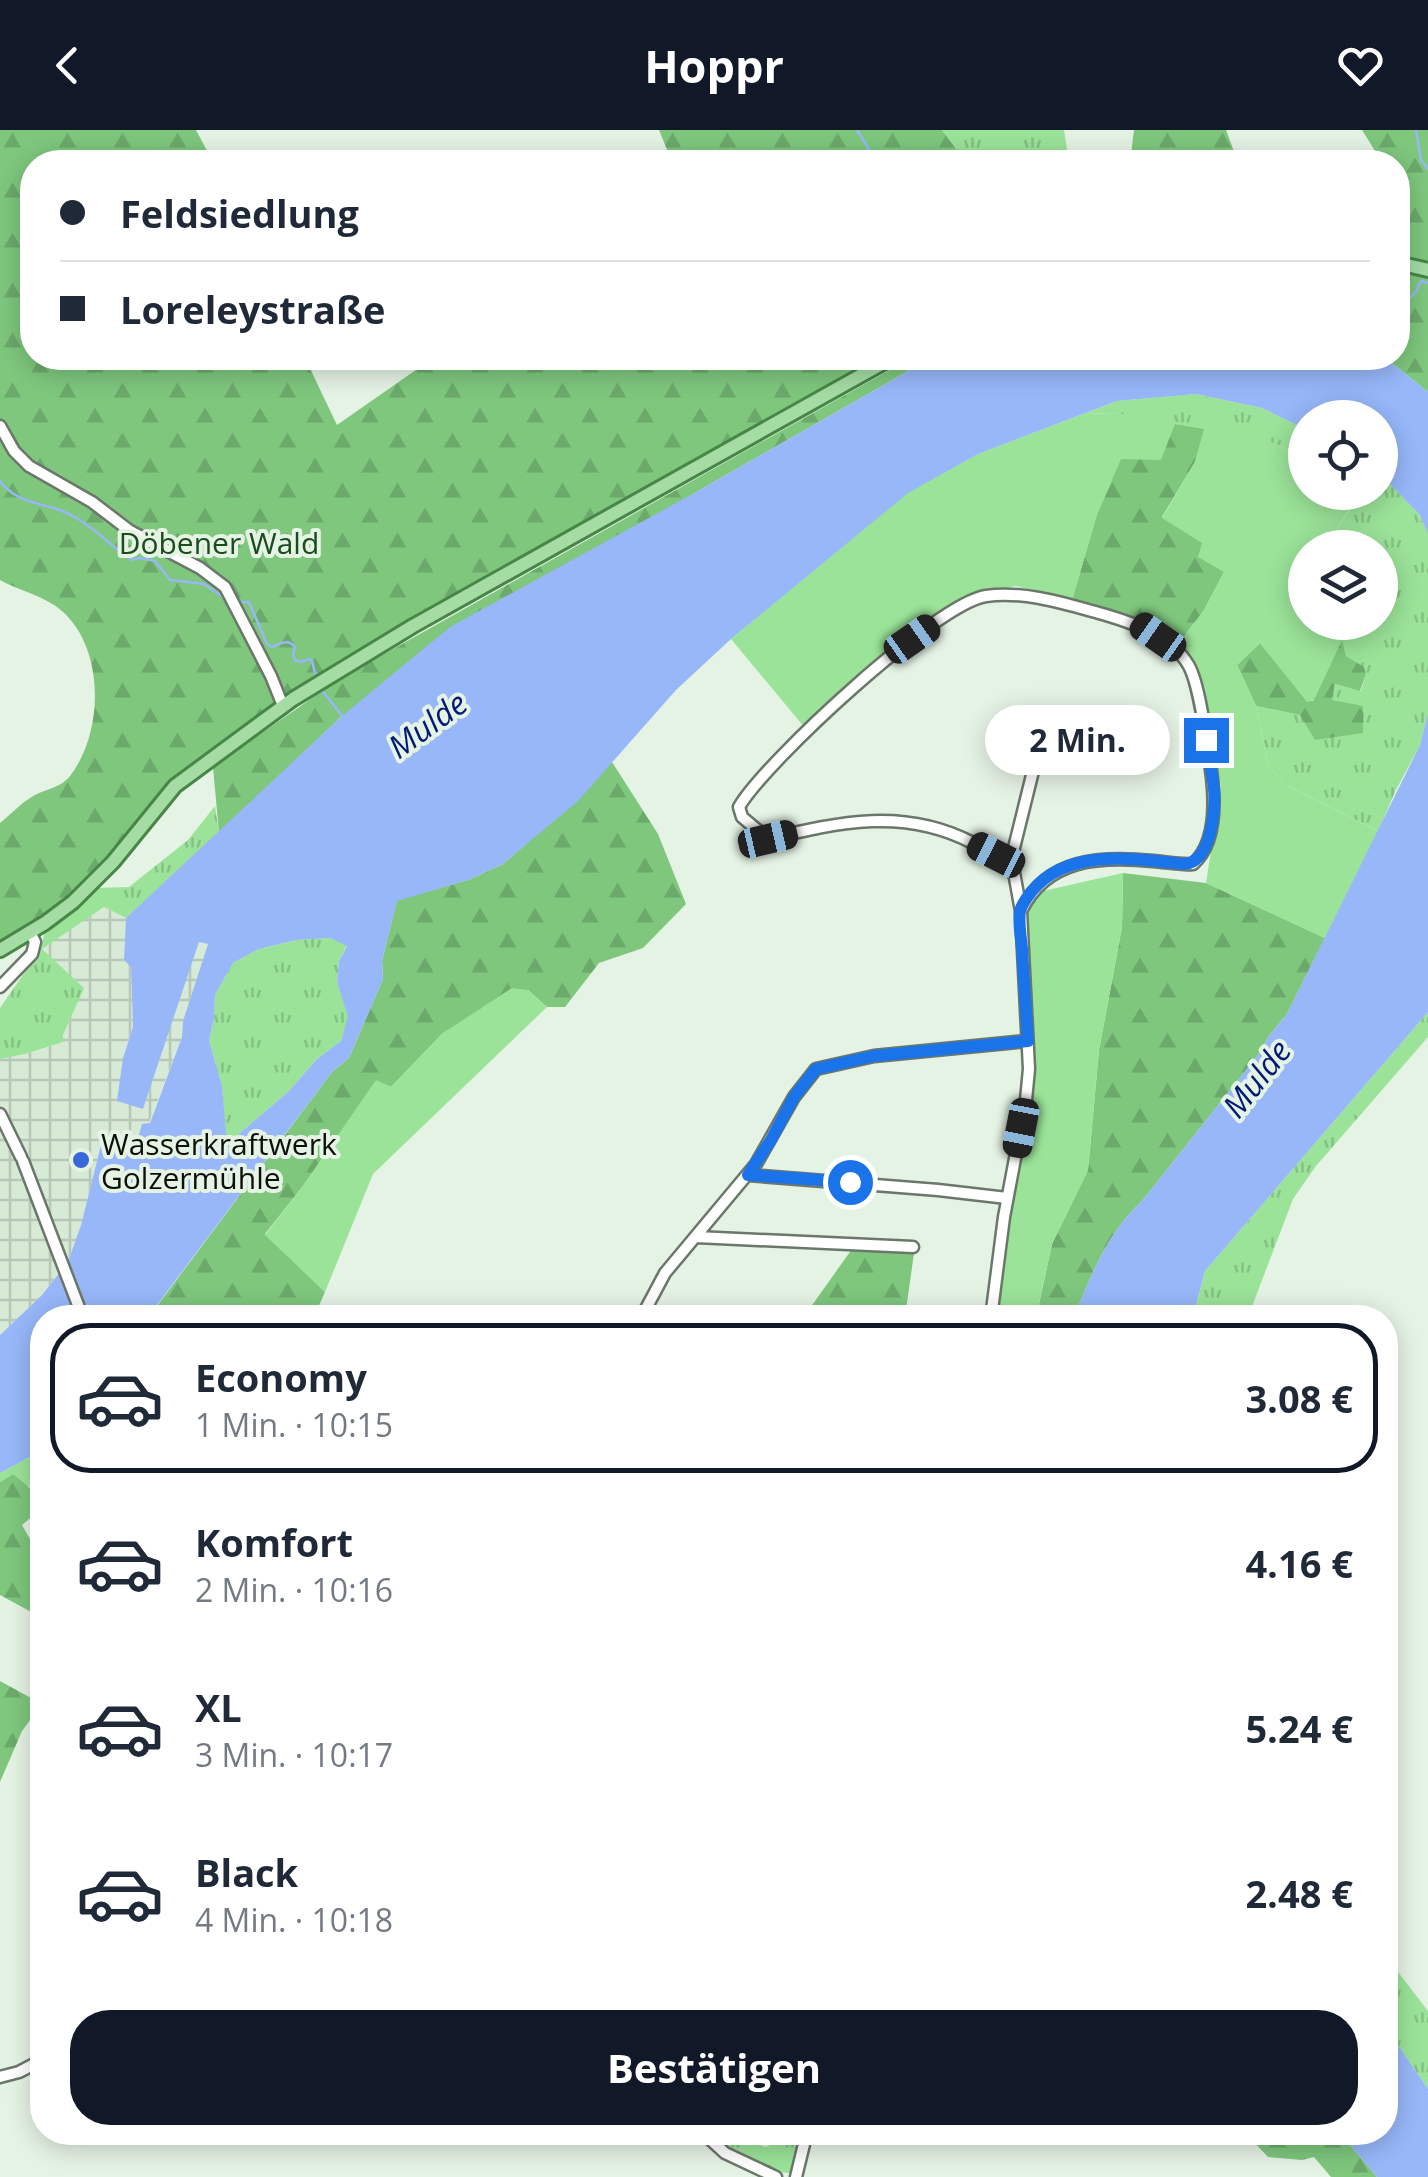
<!DOCTYPE html>
<html lang="de">
<head>
<meta charset="utf-8">
<style>
  body { margin:0; font-family:"Open Sans",sans-serif; background:#f6f6f7; color:#1f2937; height:100vh; display:flex; flex-direction:column; font-size:38px; white-space:nowrap }
  * { box-sizing:border-box; margin:0 }
  p { font-size:32px; color:#747a83 }
  .icon { flex:none; width:55px; height:55px; fill:none; stroke:currentColor; stroke-width:2; stroke-linecap:round; stroke-linejoin:round }
  .map { position:relative; flex:1; overflow:hidden }
  .sheet { position:absolute; left:30px; top:1175px; width:1368px; height:840px; display:flex; flex-direction:column; background:#fff; border-radius:40px; box-shadow:0 5px 25px #0003 }
  .sheet>* { flex:none }
  .hud { position:absolute; left:20px; top:20px; width:1390px; height:220px; border-radius:40px; box-shadow:0 5px 25px #0003; display:grid; align-content:center; height:220px; padding:0 40px; background:#fff }
  .fabs { position:absolute; left:1288px; top:270px; display:grid; gap:20px }
  .fabs a { display:grid; place-items:center; width:110px; height:110px; border-radius:50%; background:#fff; box-shadow:0 5px 25px #0003; font-size:50px }
  .end { position:absolute; width:45px; height:45px; margin:-22px; border:12px solid #1a73e8; background:#fff; box-shadow:0 0 0 5px #fff }
  .from { border-radius:50% }
  .bubble { position:absolute; height:70px; border-radius:35px; background:#fff; box-shadow:0 5px 25px #0003; font-size:32px; font-weight:700; line-height:70px; text-align:center }
  .car { position:absolute; width:30px; height:60px; margin:-30px -15px; border-radius:12px; box-shadow:0 0 8px 2px #0007; background:linear-gradient(#222 24%,#8ab4d8 0 40%,#222 0 76%,#8ab4d8 0 86%,#222 0) }
  .hud b { display:flex; align-items:center; gap:35px; height:95px; font-size:38px }
  .hud b+b { border-top:2px solid #e0e1e3 }
  .hud i { width:25px; height:25px; background:#1f2937 }
  ul { padding:18px 0 0; list-style:none }
  li { display:flex; align-items:center; gap:30px; height:150px; margin:0 20px 15px; padding:0 20px; border:5px solid transparent; border-radius:40px }
  li div { flex:1 }
  li b { display:block; font-size:38px }
  li em { font-style:normal; font-weight:700 }
  li.on { border-color:#111827 }
  li>.icon { width:90px; height:90px; stroke-width:1.5 }
  .action { display:flex; gap:20px; margin-top:auto; padding:20px 40px }
  .action a { flex:1; height:115px; border-radius:40px; background:#111827; color:#fff; font-size:40px; font-weight:700; line-height:115px; text-align:center }
  header { display:flex; justify-content:space-between; align-items:center; height:130px; padding:0 40px; background:#111827; color:#fff; font-size:45px; font-weight:700 }
  .map>svg:first-child { display:block }
</style>
</head>
<body>
<header><svg class="icon" aria-label="back" viewBox="0 0 24 24"><path d="M15 5l-7 7 7 7"/></svg>Hoppr<svg class="icon" aria-label="heart" viewBox="0 0 24 24"><path d="M12 20l-8-8c-3-5 5-10 8-4 3-6 11-1 8 4z"/></svg></header>
<div class="map">
<svg width="1428" height="2047" viewBox="0 0 1428 2047">
  <defs>
    <pattern id="industrial-grid" width="8" height="8" patternUnits="userSpaceOnUse" patternTransform="scale(2.5)"><rect width="8" height="8" fill="#d7ead6"/><path d="M0 4h8M4 0v8" fill="none" stroke="#b7c8b6"/></pattern>
    <pattern id="grass-tufts" width="24" height="20" patternUnits="userSpaceOnUse" patternTransform="scale(2.5)"><rect width="24" height="20" fill="#9be399"/><path d="M3 7l-1-3M5 7V3M7 7l1-3M15 17l-1-3M17 17v-4M19 17l1-3" fill="none" stroke="#84c282"/></pattern>
    <pattern id="forest-firs" width="22" height="20" patternUnits="userSpaceOnUse" patternTransform="scale(2.5)"><rect width="22" height="20" fill="#7ec77d"/><path d="M5 1l3.5 6h-7zM16 11l3.5 6h-7z" fill="#6caa6b"/></pattern>
  </defs>
  <rect width="100%" height="100%" fill="#e5f3e5"/>
  <path fill="url(#industrial-grid)" d="M104,777L126,788L124,830L131,836L133,897L123,927L143,979L199,811L208,813L183,891L182,907L149,993L137,1012L104,1004L81,1095L68,1132L42,1165L0,1205V929L25,924L63,912V905L41,819Z"/>
  <path fill="url(#grass-tufts)" d="M942,0H1064L1069,32H966Z
    M1196,264L1262,278L1305,299V332L1281,316L1115,283L1083,284L1117,271Z
    M1380,344L1420,385L1428,404V583L1420,615L1396,660L1378,701L1286,655L1268,636L1256,576L1300,585L1332,570L1335,554L1361,561L1366,544L1364,538L1346,526L1342,509L1350,493L1380,492V418L1326,417L1357,368L1350,363L1380,362Z
    M215,676L219,703L126,788L104,777L42,819L84,858L63,905V912L25,924L0,929V878L41,819L45,800L93,758L129,757L188,710Z
    M330,808L347,815L339,831L337,852L349,887L341,911L317,929L288,962L226,1015L222,956L209,910L214,889L215,865L233,833L259,819L296,810Z
    M1428,882V907L1316,1036L1293,1069L1248,1187L1193,1188L1205,1141Z
    M42,1315V1334L32,1344L30,1357L13,1344L0,1352V1343L35,1324Z
    M1385,1825L1428,1881V1959L1385,1896Z
    M709,2003H731L765,2017L784,2010L785,2003H804L797,2031L790,2043C758,2042 732,2024 709,2003Z"/>
  <path fill="url(#forest-firs)" d="M0,0H196L213,32H32V228H305L337,295L433,228H882L410,492L183,643L109,729L57,779L0,814V693C10,685 19,675 30,668C43,659 60,659 70,646C104,602 105,519 62,481C45,466 20,461 0,450Z
    M659,0H942L966,32H672Z
    M1134,0H1226L1238,32H1130Z
    M1362,0H1428V136L1398,128V66L1401,62L1398,56V32H1382Z
    M1398,139L1428,146V262L1393,234L1380,228H1398Z
    M911,228H931L698,361L342,586L219,703L213,637L338,550Z
    M1175,294L1205,299L1195,332L1162,387L1203,413L1224,442L1203,482L1187,502L1181,513L1072,470L1097,384L1121,328Z
    M1342,509L1346,526L1364,537L1366,544L1360,561L1335,554L1332,570L1363,576V603L1315,610L1300,585L1256,576L1237,535L1260,513L1307,571H1313Z
    M612,632L658,704L686,774L643,818L599,833L565,877H547L528,860L443,903L391,957L376,951L303,1056L265,1104L325,1162L314,1187L148,1188L332,942L349,928L383,849L382,831L397,770L468,750L503,734L540,702Z
    M1123,743L1206,753L1325,808L1287,884L1269,906L1258,925L1142,1071C1108,1102 1091,1145 1074,1187L1036,1188L1052,1114L1088,1040L1099,920L1122,797Z
    M852,1119L914,1123L905,1187L803,1188Z
    M13,1344C25,1353 38,1363 42,1378L22,1395L42,1430V1477L35,1484L0,1465V1352Z
    M0,1551L42,1574L22,1601L0,1652Z
    M1251,2003H1340L1377,2047H1331L1314,2027L1302,2030L1268,2027L1251,2009Z"/>
  <path fill="#9be399" d="M1114,283L1249,302L1281,316L1305,332V362L1350,363L1357,367L1326,417L1305,418V492L1350,493L1314,570L1307,572L1260,513L1237,535L1256,576L1268,636L1286,655L1378,701L1325,808L1206,753L1221,656L1194,538L1181,513L1187,502L1203,482L1224,442L1198,427L1202,413L1162,388L1195,332L1204,299L1175,294L1161,330L1121,329L1097,385L1072,470L1016,456L961,469L805,598L731,509L908,362L978,324L1083,284Z
    M1123,743L1122,797L1099,920L1088,1040L1052,1114L1036,1187L992,1188L1031,922L1025,765Z
    M512,858L528,860L547,877L373,1044L325,1162L265,1105L303,1056L376,950L391,957L443,903Z"/>
  <path fill="#97b7f9" fill-rule="evenodd" d="M931,228H1380L1393,234L1428,262V404L1420,385L1380,344V288H1305V299L1262,278L1196,264L1117,271L978,324L908,363L731,509L676,560L578,671L503,734L468,750L397,771L382,831L383,849L349,928L332,942L148,1187L42,1188V1315L35,1324L0,1343V1205L42,1165L68,1132L81,1095L104,1003L137,1012L142,994L150,993L182,907L183,891L208,814L199,812L143,979L117,971L123,928L133,897L131,837L124,830L126,788L342,586L450,497L698,361ZM330,808L347,816L339,831L337,852L348,887L341,911L317,929L288,962L227,1014L222,956L209,910L214,889L215,865L233,833L259,819L296,810Z
    M1428,583V882L1205,1141L1193,1187H1074C1091,1145 1108,1102 1142,1071L1258,925L1269,906L1287,884L1420,615Z
    M1385,1896L1428,1959V2047H1377L1340,2003L1385,2002Z"/>
  <g fill="none" stroke-linecap="round" stroke-linejoin="round">
    <path stroke="#97b7f9" stroke-width="2.5" d="M857,0L877,32
      M1416,0L1421,30L1428,39
      M1400,179L1418,159V155L1422,151L1428,153
      M0,351C17,375 45,372 69,384C94,396 110,416 132,430L140,428L155,431L170,450L204,454L226,469
      M238,472H249L267,514L272,517C280,514 288,508 295,517L293,525L295,530L301,532L310,529L312,531L317,551
      M320,558L343,587"/>
    <g stroke="#6b776a" stroke-width="15">
      <path id="minor" d="M0,296L14,321L29,336L92,372L130,401L200,438L225,457L271,546L283,576
        M1010,734L1036,629
        M0,857L32,824L35,812L30,802
        M0,984L21,1027
        M23,1031L83,1188
        M748,1045L938,1060L1007,1068
        M696,1107L913,1117
        M641,1188L665,1143L756,1034L794,967L816,939L874,926L1027,911
        M991,1188L1004,1087L1026,970L1029,939L1021,781L1013,737C1002,727 987,720 973,713C904,677 840,692 768,709L742,687L739,677C766,631 937,473 986,466C1025,460 1069,475 1106,485C1136,494 1172,506 1189,536C1200,556 1207,615 1211,640C1215,669 1217,713 1193,734C1180,735 1166,732 1153,731C1100,726 1047,728 1021,781
        M0,1947L19,1942L42,1930
        M702,2002L725,2023L776,2047
        M796,2047L807,2002"/>
    </g>
    <g stroke="#478647" stroke-width="18">
      <path id="major" d="M1398,133L1428,140
        M0,820L45,793L73,772L113,732L175,656L293,569L413,496L892,228"/>
    </g>
    <use href="#minor" stroke="#fff" stroke-width="10"/>
    <use href="#major" stroke="#a4dca4" stroke-width="12"/>
  </g>
  <g fill="none" stroke-linecap="round" stroke-linejoin="round">
    <path stroke="#1a73e8" stroke-width="12" d="M850,1052L748,1045L771,1010L794,967L816,939L874,926L1028,911C1026,880 1024,850 1022,819C1021,807 1018,792 1020,781C1022,774 1028,766 1032,761C1068,717 1136,729 1184,734C1211,733 1216,680 1214,659C1212,643 1209,626 1206,610"/>
  </g>
  <circle fill="#3867d7" stroke="#e5f3e5" stroke-width="4" cx="81" cy="1030" r="10"/>
  <g text-anchor="middle" dominant-baseline="central" stroke-width="8" stroke-linejoin="round" paint-order="stroke">
    <g font-size="30" fill="#1a4c1c" stroke="#e5f3e5">
      <text x="219" y="412">Döbener Wald</text>
    </g>
    <g font-size="30" fill="#0c100b" stroke="#e5f3e5" text-anchor="start">
      <text x="101" y="1013">Wasserkraftwerk<tspan x="101" dy="34">Golzermühle</tspan></text>
    </g>
    <g font-size="32" font-style="italic" fill="#021a77" stroke="#e5f3e5">
      <text transform="translate(427 594) rotate(-36)">Mulde</text>
      <text transform="translate(1256 948) rotate(-52)">Mulde</text>
    </g>
  </g>
</svg>
<div class="fabs">
<a><svg class="icon" aria-label="locate" viewBox="0 0 24 24"><circle cx="12" cy="12" r="6"/><path d="M12 2v4M12 18v4M2 12h4M18 12h4"/></svg></a>
<a><svg class="icon" aria-label="layers" viewBox="0 0 24 24"><path d="M12 4l9 5-9 5-9-5zM3 14l9 5 9-5"/></svg></a>
</div>
<i class="end from" style="left:850px;top:1052px"></i>
<i class="end" style="left:1206px;top:610px"></i>
<div class="bubble" style="left:985px;top:575px;width:185px">2 Min.</div>
<i class="car" style="left:1158px;top:507px;rotate:305deg"></i>
<i class="car" style="left:912px;top:509px;rotate:55deg"></i>
<i class="car" style="left:768px;top:709px;rotate:77deg"></i>
<i class="car" style="left:996px;top:725px;rotate:297deg"></i>
<i class="car" style="left:1021px;top:998px;rotate:191deg"></i>
<div class="hud">
<b><i class="from"></i>Feldsiedlung</b>
<b><i></i>Loreleystraße</b>
</div>
<section class="sheet">
<ul>
<li class="on"><svg class="icon" aria-label="car" viewBox="0 0 24 24"><path d="M5 17H2v-5l4-1 3-4h7l3 4 3 1v5h-3M9 17h6M6 11h13"/><circle cx="7" cy="17" r="2"/><circle cx="17" cy="17" r="2"/></svg><div><b>Economy</b><p>1 Min. · 10:15</p></div><em>3.08 €</em></li>
<li><svg class="icon" aria-label="car" viewBox="0 0 24 24"><path d="M5 17H2v-5l4-1 3-4h7l3 4 3 1v5h-3M9 17h6M6 11h13"/><circle cx="7" cy="17" r="2"/><circle cx="17" cy="17" r="2"/></svg><div><b>Komfort</b><p>2 Min. · 10:16</p></div><em>4.16 €</em></li>
<li><svg class="icon" aria-label="car" viewBox="0 0 24 24"><path d="M5 17H2v-5l4-1 3-4h7l3 4 3 1v5h-3M9 17h6M6 11h13"/><circle cx="7" cy="17" r="2"/><circle cx="17" cy="17" r="2"/></svg><div><b>XL</b><p>3 Min. · 10:17</p></div><em>5.24 €</em></li>
<li><svg class="icon" aria-label="car" viewBox="0 0 24 24"><path d="M5 17H2v-5l4-1 3-4h7l3 4 3 1v5h-3M9 17h6M6 11h13"/><circle cx="7" cy="17" r="2"/><circle cx="17" cy="17" r="2"/></svg><div><b>Black</b><p>4 Min. · 10:18</p></div><em>2.48 €</em></li>
</ul>
<div class="action"><a>Bestätigen</a></div>
</section>
</div>
</body>
</html>
